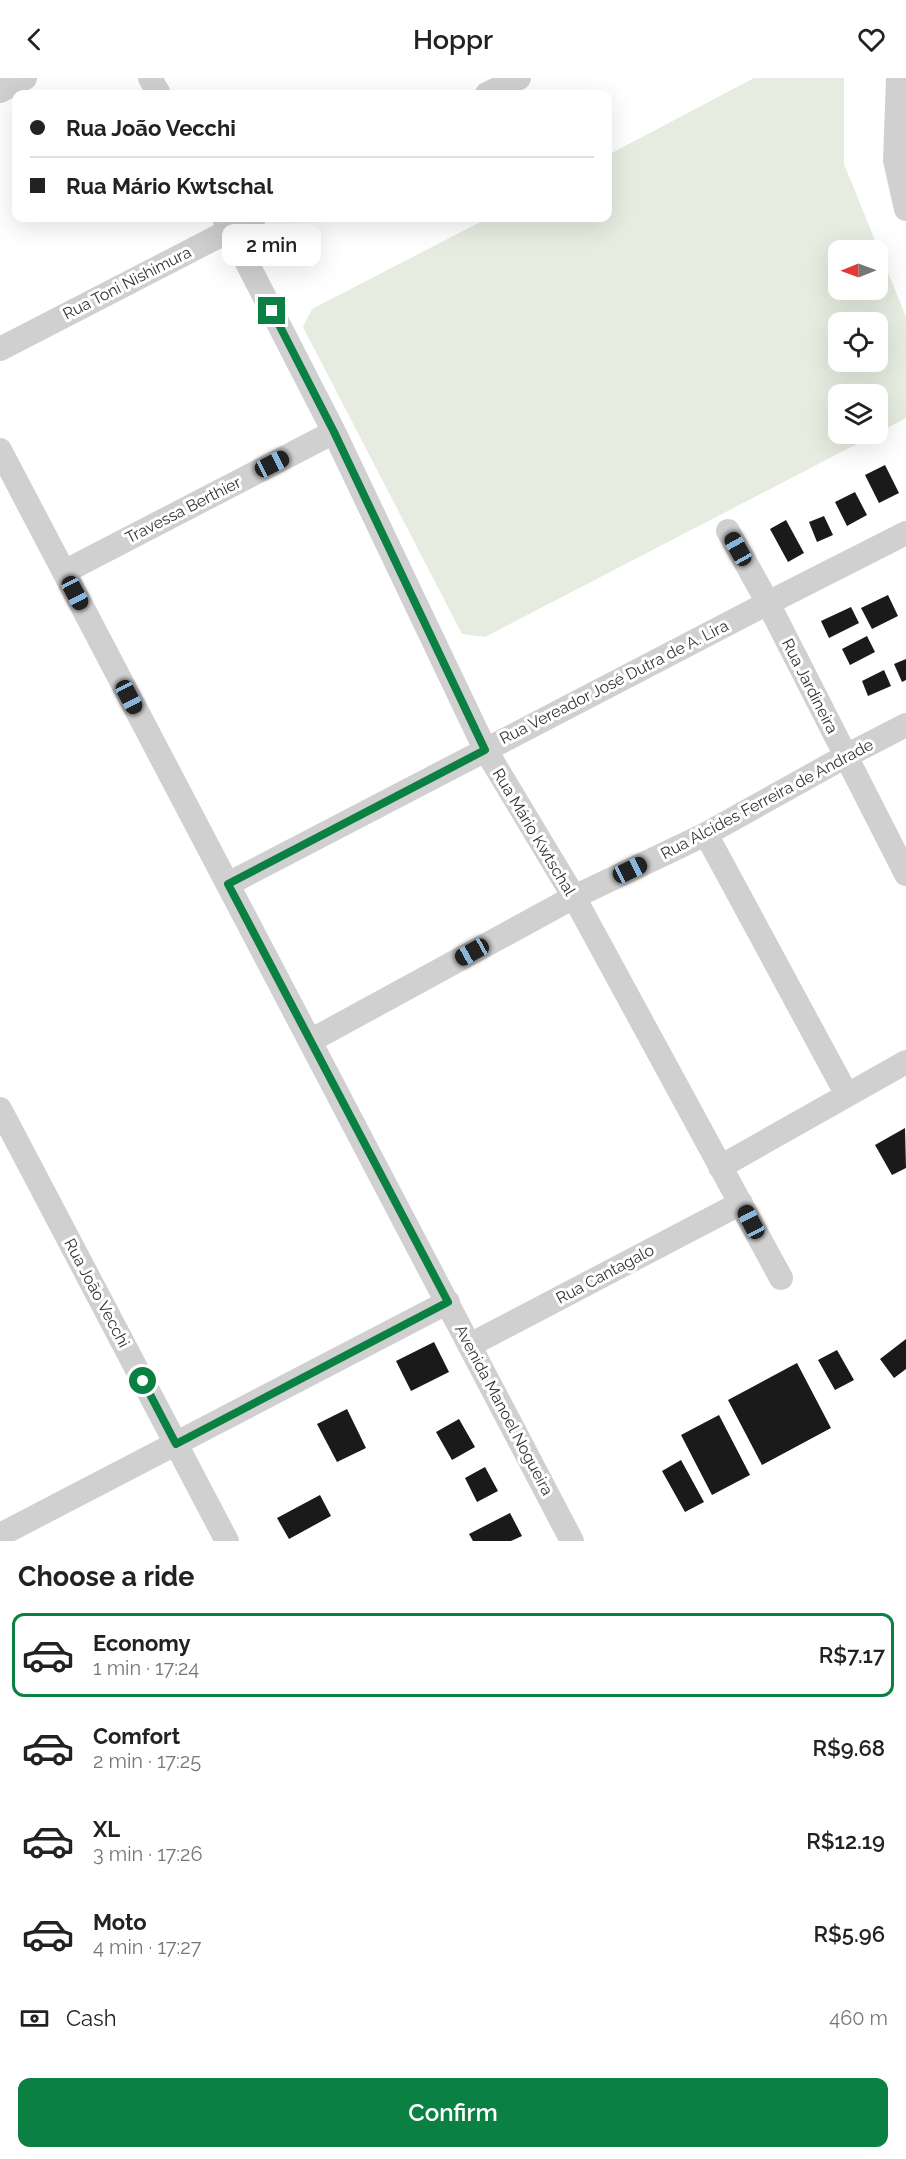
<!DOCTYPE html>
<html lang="en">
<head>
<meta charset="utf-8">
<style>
  body { margin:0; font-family:Raleway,sans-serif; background:#f2f2f2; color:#222; height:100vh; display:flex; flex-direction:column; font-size:22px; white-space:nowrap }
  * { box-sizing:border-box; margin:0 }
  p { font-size:20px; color:#767676 }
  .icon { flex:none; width:33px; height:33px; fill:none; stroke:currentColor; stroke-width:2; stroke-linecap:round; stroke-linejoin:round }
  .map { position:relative; height:1463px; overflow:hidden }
  .drawer { display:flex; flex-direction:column; background:#fff; flex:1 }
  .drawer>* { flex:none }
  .hud { position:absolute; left:12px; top:12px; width:600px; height:132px; border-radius:12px; box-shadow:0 6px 24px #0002; display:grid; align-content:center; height:132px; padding:0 18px; background:#fff }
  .needle { width:39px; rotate:269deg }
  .controls { position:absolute; left:828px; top:162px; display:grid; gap:12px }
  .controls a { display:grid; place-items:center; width:60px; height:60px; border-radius:12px; background:#fff; box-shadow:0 6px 24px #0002; font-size:30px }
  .end { position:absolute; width:27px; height:27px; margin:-14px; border:8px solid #0b8043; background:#fff; box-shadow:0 0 0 3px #fff }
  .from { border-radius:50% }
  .bubble { position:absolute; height:42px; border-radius:12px; background:#fff; box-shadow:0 6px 24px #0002; font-size:20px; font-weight:600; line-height:42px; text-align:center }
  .car { position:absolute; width:18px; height:36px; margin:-18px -9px; border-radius:8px; box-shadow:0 0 4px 2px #0007; background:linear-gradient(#222 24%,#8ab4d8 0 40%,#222 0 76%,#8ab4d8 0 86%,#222 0) }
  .hud b { display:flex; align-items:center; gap:21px; height:57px; font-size:22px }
  .hud b+b { border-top:2px solid #e0e0e0 }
  .hud i { width:15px; height:15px; background:#222 }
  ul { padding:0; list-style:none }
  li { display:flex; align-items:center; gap:18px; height:84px; margin:0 12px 9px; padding:0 6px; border:3px solid transparent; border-radius:12px }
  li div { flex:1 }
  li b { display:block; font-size:22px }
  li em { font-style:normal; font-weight:600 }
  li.selected { border-color:#0b8043 }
  li>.icon { width:54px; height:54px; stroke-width:1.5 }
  h2 { padding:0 18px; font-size:27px; line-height:72px }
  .pay { display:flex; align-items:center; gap:15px; height:66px; padding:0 18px; font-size:22px }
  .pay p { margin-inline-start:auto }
  .button { display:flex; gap:12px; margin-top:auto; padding:12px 18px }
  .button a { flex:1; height:69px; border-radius:12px; background:#0b8043; color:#fff; font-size:24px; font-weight:600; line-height:69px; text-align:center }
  header { display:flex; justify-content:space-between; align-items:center; height:78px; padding:0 18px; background:#fff; font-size:27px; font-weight:600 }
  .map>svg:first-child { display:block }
</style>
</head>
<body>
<header><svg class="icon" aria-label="back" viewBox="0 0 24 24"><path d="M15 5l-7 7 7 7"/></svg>Hoppr<svg class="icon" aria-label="heart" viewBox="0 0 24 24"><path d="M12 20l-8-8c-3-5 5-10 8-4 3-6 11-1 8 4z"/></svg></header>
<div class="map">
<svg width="906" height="1463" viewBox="0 0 906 1463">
  <rect width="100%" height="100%" fill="#fff"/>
  <path fill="#e6ecdf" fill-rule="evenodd" d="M754,0H844V86L906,239V340L878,355V316H838V356H876L485,559L462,556L303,249L312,231L488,140H608V77ZM838,172H878V212H838ZM838,244H878V284H838Z"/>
  <path fill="#1a1a1a" d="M885,387L899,415L879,425L865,397Z
    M855,414L867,437L847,448L835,424Z
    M824,438L833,457L817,464L809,444Z
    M786,442L804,475L788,484L770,451Z
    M888,517L898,538L872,551L861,530Z
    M851,529L859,545L829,560L821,543Z
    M867,558L875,574L850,587L842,571Z
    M906,581V602L902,604L894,586Z
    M884,592L891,608L868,618L862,603Z
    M905,1050L906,1090L892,1097L875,1067Z
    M906,1261V1291L894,1300L880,1281Z
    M434,1264L449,1294L411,1313L396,1283Z
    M837,1272L854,1302L835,1312L818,1282Z
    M797,1285L831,1350L762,1387L728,1322Z
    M347,1331L366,1370L337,1384L317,1346Z
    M719,1337L750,1397L712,1417L681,1357Z
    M459,1341L475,1369L452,1382L436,1354Z
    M681,1382L704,1424L685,1434L662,1393Z
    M485,1389L498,1413L477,1424L465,1400Z
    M320,1417L331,1438L289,1461L277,1440Z
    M510,1435L522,1458L511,1463H473L469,1456Z"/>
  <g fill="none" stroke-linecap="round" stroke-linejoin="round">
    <path stroke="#d0d0d0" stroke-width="24" d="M150,0L159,16
      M898,0L895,82L906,131
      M0,13L25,0
      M487,16L519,0
      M224,140L334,354L485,671L574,819L781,1200
      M0,271L254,140
      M0,372L572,1463
      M728,453L768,525L906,796
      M64,494L334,354
      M706,756L847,1017
      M228,806L768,525L906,455
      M310,963L574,819L706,756L846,678L906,647
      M0,1031L227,1463
      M720,1089L906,984
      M470,1267L741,1125
      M0,1457L448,1224"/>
  </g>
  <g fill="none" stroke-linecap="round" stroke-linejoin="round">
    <path stroke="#0b8043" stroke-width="8" d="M143,1303L176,1366L448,1224L228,806L485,672L334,354L272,233"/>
  </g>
  <g text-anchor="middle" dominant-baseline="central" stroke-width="6" stroke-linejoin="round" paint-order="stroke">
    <g font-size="16" fill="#333" stroke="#fff">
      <text transform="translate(127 205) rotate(-27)">Rua Toni Nishimura</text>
      <text transform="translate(183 432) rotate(-27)">Travessa Berthier</text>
      <text transform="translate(614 604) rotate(-27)">Rua Vereador José Dutra de A. Lira</text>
      <text transform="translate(810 608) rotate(63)">Rua Jardineira</text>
      <text transform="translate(767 721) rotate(-28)">Rua Alcides Ferreira de Andrade</text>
      <text transform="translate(534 754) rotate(59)">Rua Mário Kwtschal</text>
      <text transform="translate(605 1196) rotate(-28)">Rua Cantagalo</text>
      <text transform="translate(97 1215) rotate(62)">Rua João Vecchi</text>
      <text transform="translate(504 1332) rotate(62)">Avenida Manoel Nogueira</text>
    </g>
  </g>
</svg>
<div class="controls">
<a><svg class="needle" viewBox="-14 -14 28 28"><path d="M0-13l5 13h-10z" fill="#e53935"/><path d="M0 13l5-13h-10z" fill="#767676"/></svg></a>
<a><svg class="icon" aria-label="locate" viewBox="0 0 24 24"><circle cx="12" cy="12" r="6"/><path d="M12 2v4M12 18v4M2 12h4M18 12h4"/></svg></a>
<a><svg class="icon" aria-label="layers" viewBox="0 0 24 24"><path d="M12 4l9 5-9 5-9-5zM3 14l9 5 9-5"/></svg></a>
</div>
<i class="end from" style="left:143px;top:1303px"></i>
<i class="end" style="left:272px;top:233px"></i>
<div class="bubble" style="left:222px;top:146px;width:99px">2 min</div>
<i class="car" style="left:272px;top:386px;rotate:63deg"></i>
<i class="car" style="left:738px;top:471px;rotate:331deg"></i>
<i class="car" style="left:75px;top:515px;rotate:152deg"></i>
<i class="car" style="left:129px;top:619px;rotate:152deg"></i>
<i class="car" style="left:630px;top:792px;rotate:64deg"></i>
<i class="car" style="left:472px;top:874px;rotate:241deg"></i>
<i class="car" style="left:751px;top:1144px;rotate:332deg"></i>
<div class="hud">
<b><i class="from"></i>Rua João Vecchi</b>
<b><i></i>Rua Mário Kwtschal</b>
</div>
</div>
<section class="drawer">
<h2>Choose a ride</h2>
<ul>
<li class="selected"><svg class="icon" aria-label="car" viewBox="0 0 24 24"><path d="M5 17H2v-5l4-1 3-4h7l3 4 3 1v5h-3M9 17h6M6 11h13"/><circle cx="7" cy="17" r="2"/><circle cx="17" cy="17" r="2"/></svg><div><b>Economy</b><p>1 min · 17:24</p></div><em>R$7.17</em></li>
<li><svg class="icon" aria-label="car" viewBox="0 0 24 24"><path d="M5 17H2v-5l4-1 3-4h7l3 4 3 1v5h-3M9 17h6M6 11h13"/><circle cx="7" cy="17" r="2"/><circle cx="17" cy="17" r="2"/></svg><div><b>Comfort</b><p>2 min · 17:25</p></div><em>R$9.68</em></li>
<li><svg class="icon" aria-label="car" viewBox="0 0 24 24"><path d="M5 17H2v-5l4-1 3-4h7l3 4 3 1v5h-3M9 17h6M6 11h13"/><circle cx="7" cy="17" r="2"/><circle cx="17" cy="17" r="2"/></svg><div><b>XL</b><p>3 min · 17:26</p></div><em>R$12.19</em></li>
<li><svg class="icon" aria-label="car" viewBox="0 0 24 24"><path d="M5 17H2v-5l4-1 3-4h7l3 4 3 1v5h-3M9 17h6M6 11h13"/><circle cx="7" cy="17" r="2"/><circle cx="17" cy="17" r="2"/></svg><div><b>Moto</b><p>4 min · 17:27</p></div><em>R$5.96</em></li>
</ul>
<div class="pay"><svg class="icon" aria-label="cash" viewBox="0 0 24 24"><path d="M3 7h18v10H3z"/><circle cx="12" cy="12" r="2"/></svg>Cash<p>460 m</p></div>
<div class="button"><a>Confirm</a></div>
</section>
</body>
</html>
